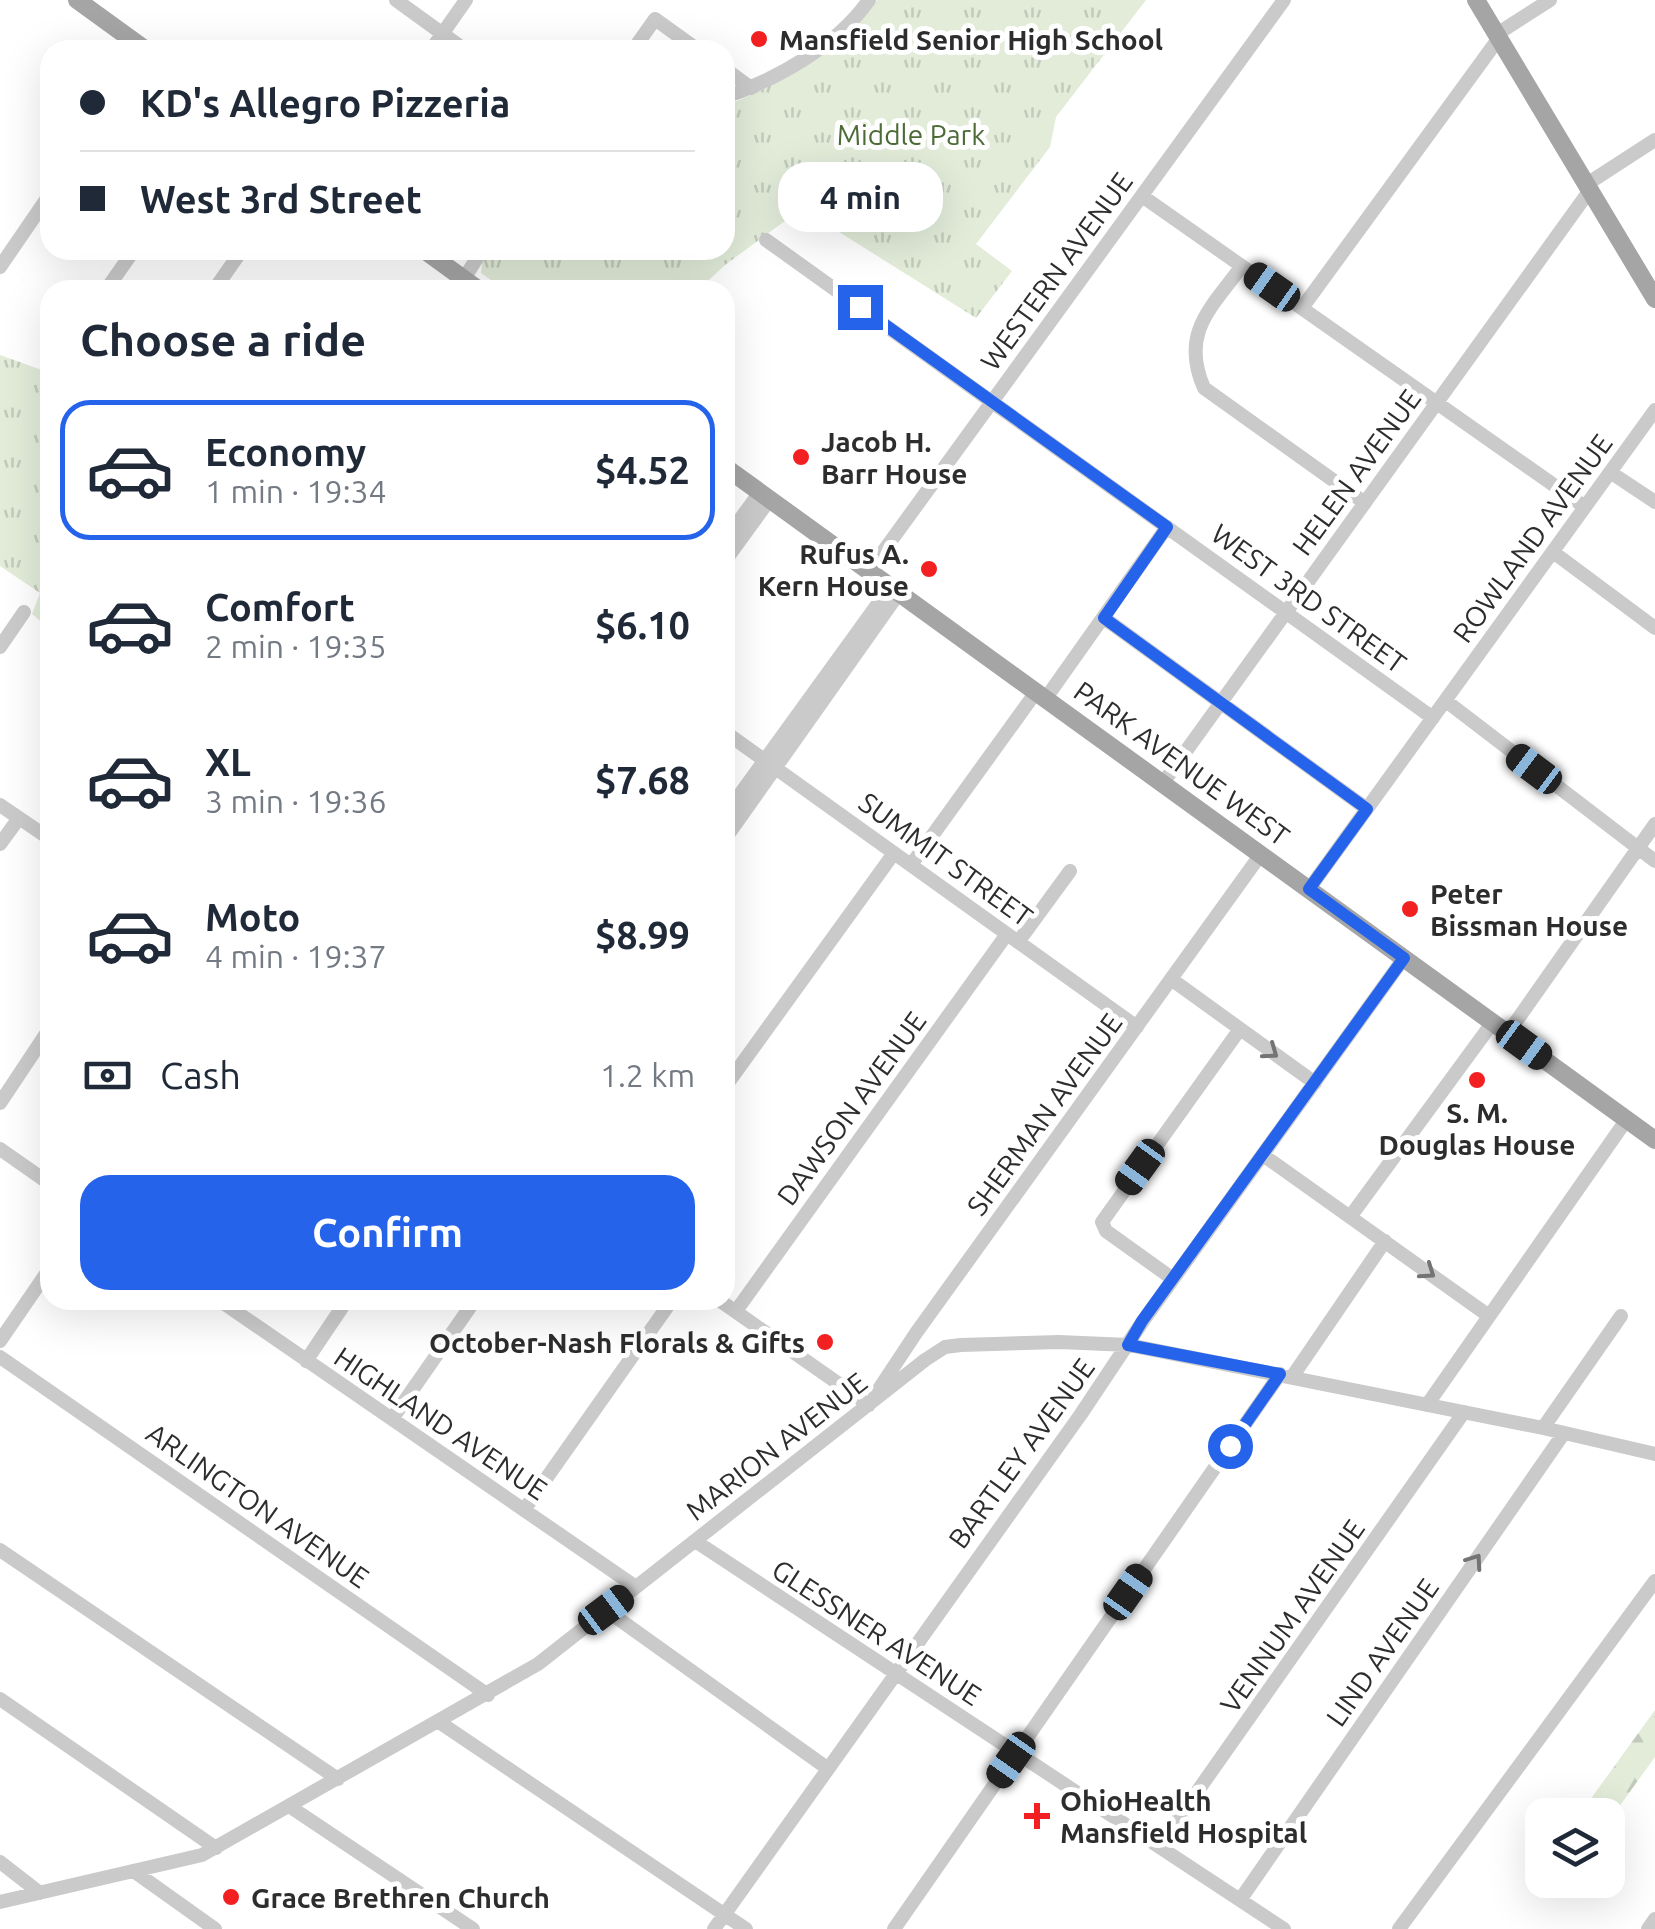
<!DOCTYPE html>
<html lang="en">
<head>
<meta charset="utf-8">
<style>
  body { margin:0; font-family:Ubuntu,sans-serif; background:#f6f6f7; color:#1f2937; height:100vh; display:flex; flex-direction:column; font-size:38px; white-space:nowrap }
  * { box-sizing:border-box; margin:0 }
  p { font-size:32px; color:#747a83 }
  .icon { flex:none; width:55px; height:55px; fill:none; stroke:currentColor; stroke-width:2; stroke-linecap:round; stroke-linejoin:round }
  .map { position:relative; flex:1; overflow:hidden }
  .details { position:absolute; left:40px; top:280px; width:695px; height:1030px; display:flex; flex-direction:column; background:#fff; border-radius:30px; box-shadow:0 10px 40px #0002 }
  .details>* { flex:none }
  .guide { position:absolute; left:40px; top:40px; width:695px; height:220px; border-radius:30px; box-shadow:0 10px 40px #0002; display:grid; align-content:center; height:220px; padding:0 40px; background:#fff }
  .fabs { position:absolute; left:1525px; top:1798px; display:grid; gap:20px }
  .fabs a { display:grid; place-items:center; width:100px; height:100px; border-radius:20px; background:#fff; box-shadow:0 10px 40px #0002; font-size:50px }
  .end { position:absolute; width:45px; height:45px; margin:-22px; border:12px solid #2563eb; background:#fff; box-shadow:0 0 0 5px #fff }
  .from { border-radius:50% }
  .bubble { position:absolute; height:70px; border-radius:30px; background:#fff; box-shadow:0 10px 40px #0002; font-size:32px; font-weight:600; line-height:70px; text-align:center }
  .car { position:absolute; width:30px; height:60px; margin:-30px -15px; border-radius:12px; box-shadow:0 0 8px 2px #0007; background:linear-gradient(#222 24%,#8ab4d8 0 40%,#222 0 76%,#8ab4d8 0 86%,#222 0) }
  .guide b { display:flex; align-items:center; gap:35px; height:95px; font-size:38px }
  .guide b+b { border-top:2px solid #e0e1e3 }
  .guide i { width:25px; height:25px; background:#1f2937 }
  ul { padding:0; list-style:none }
  li { display:flex; align-items:center; gap:30px; height:140px; margin:0 20px 15px; padding:0 20px; border:5px solid transparent; border-radius:30px }
  li div { flex:1 }
  li b { display:block; font-size:38px }
  li em { font-style:normal; font-weight:600 }
  li.active { border-color:#2563eb }
  li>.icon { width:90px; height:90px; stroke-width:1.5 }
  h2 { padding:0 40px; font-size:45px; line-height:120px }
  .pay { display:flex; align-items:center; gap:25px; height:110px; padding:0 40px; font-size:38px }
  .pay p { margin-inline-start:auto }
  .action { display:flex; gap:20px; margin-top:auto; padding:20px 40px }
  .action a { flex:1; height:115px; border-radius:30px; background:#2563eb; color:#fff; font-size:40px; font-weight:600; line-height:115px; text-align:center }
  .map>svg:first-child { display:block }
</style>
</head>
<body>
<div class="map">
<svg width="1655" height="1929" viewBox="0 0 1655 1929">
  <defs>
    <pattern id="grass-tufts" width="24" height="20" patternUnits="userSpaceOnUse" patternTransform="scale(2.5)"><rect width="24" height="20" fill="#e2ecd9"/><path d="M3 7l-1-3M5 7V3M7 7l1-3M15 17l-1-3M17 17v-4M19 17l1-3" fill="none" stroke="#c2cbbb"/></pattern>
    <pattern id="forest-firs" width="22" height="20" patternUnits="userSpaceOnUse" patternTransform="scale(2.5)"><rect width="22" height="20" fill="#e2ecd9"/><path d="M5 1l3.5 6h-7zM16 11l3.5 6h-7z" fill="#c2cbbb"/></pattern>
  </defs>
  <rect width="100%" height="100%" fill="#fff"/>
  <path fill="url(#grass-tufts)" d="M877,0H1146L1056,117L1050,147L976,244L1012,271L976,318L820,220L789,218L725,265L698,290H505L481,273L482,263L491,250H725V106C781,83 842,50 877,0Z
    M0,355L50,373V629L32,614L40,593L0,566Z"/>
  <path fill="url(#forest-firs)" d="M1655,1710V1757L1608,1822V1815H1579Z"/>
  <g fill="none" stroke-linecap="round" stroke-linejoin="round">
    <path stroke="#cacaca" stroke-width="14" d="M396,0L465,50
      M1497,34L1550,0
      M431,50L466,0
      M633,50L655,19L698,50
      M725,69L751,88
      M725,97C777,79 837,46 869,0
      M1587,184L1655,140
      M1142,196L1585,507
      M766,240L1433,718
      M1242,266C1211,308 1180,333 1204,388L1365,503
      M0,267L50,194
      M106,290L134,250
      M214,290L242,250
      M457,290L482,250
      M1302,308L1499,38
      M1610,472L1655,502
      M725,540L760,492
      M1553,552L1655,628
      M725,561L770,499
      M869,571L1284,0
      M1104,618L1367,809
      M0,647L24,612
      M1046,698L1167,527
      M1446,701L1655,861
      M725,732L1137,1027
      M1163,783L1590,190
      M0,805L50,839
      M725,815L890,587
      M725,839L899,593
      M0,844L19,818
      M911,865L1036,692
      M1309,889L1655,410
      M1018,942L1070,871
      M1171,979L1315,1083
      M1508,1033L1655,824
      M725,1087L894,853
      M0,1103L50,1028
      M0,1149L50,1184
      M1263,1155L1489,1316
      M1350,1217L1493,1022
      M1173,1279L1106,1231L1102,1222L1240,1029
      M219,1300L636,1587
      M719,1300L869,1405
      M736,1311L1007,934
      M0,1341L50,1268
      M0,1357L488,1695
      M306,1361L347,1300
      M1292,1377L1385,1241
      M875,1395L916,1333L1261,854
      M1427,1405L1627,1119
      M392,1419L475,1300
      M1543,1428L1621,1316
      M524,1510L672,1300
      M695,1541L1284,1929
      M0,1550L338,1779
      M606,1610L827,1768
      M0,1699L216,1848
      M439,1722L746,1929
      M289,1806L473,1929
      M1159,1846L1464,1412
      M0,1862L40,1893
      M135,1872L215,1929
      M1240,1900L1564,1433
      M0,1902L202,1855L538,1664L925,1360L945,1347L961,1345L1059,1342L1129,1345L1543,1428L1655,1454
      M714,1929L1081,1414L1143,1321L1404,958
      M894,1929L1280,1374
      M1399,1929L1655,1581
      M1648,1929L1655,1919"/>
    <path stroke="#a5a5a5" stroke-width="18" d="M77,0L146,50
      M1476,0L1655,299
      M424,250L479,290
      M725,467L1655,1140"/>
  </g>
  <defs><path id="oneway-chevron" d="M-2-3.5L2.5 0L-2 3.5" fill="none" stroke-width="1.6" stroke-linecap="round" stroke-linejoin="round" transform="scale(2.5)"/></defs>
  <g stroke="#747474">
    <use href="#oneway-chevron" transform="translate(1271 1052) rotate(36)"/>
    <use href="#oneway-chevron" transform="translate(1428 1272) rotate(35)"/>
    <use href="#oneway-chevron" transform="translate(1475 1561) rotate(-55)"/>
  </g>
  <g fill="none" stroke-linecap="round" stroke-linejoin="round">
    <path stroke="#2563eb" stroke-width="12" d="M860,307L1167,527L1104,618L1367,809L1309,889L1404,958L1142,1321L1128,1345L1280,1374L1230,1446"/>
  </g>
  <g fill="#f22021" stroke="#fff" stroke-width="4">
    <circle cx="759" cy="39" r="10"/>
    <circle cx="801" cy="457" r="10"/>
    <circle cx="929" cy="569" r="10"/>
    <circle cx="1410" cy="909" r="10"/>
    <circle cx="1477" cy="1080" r="10"/>
    <circle cx="825" cy="1342" r="10"/>
    <path d="M1032 1801h10v10h10v10h-10v10h-10v-10h-10v-10h10z"/>
    <circle cx="231" cy="1897" r="10"/>
  </g>
  <g text-anchor="middle" dominant-baseline="central" stroke-width="10" stroke-linejoin="round" paint-order="stroke">
    <g font-size="28" font-weight="bold" fill="#2d2d2d" stroke="#fff" text-anchor="start">
      <text x="779" y="39">Mansfield Senior High School</text>
      <text x="821" y="441">Jacob H.<tspan x="821" dy="32">Barr House</tspan></text>
      <text x="909" y="553" text-anchor="end">Rufus A.<tspan x="909" dy="32">Kern House</tspan></text>
      <text x="1430" y="893">Peter<tspan x="1430" dy="32">Bissman House</tspan></text>
      <text x="1477" y="1112" text-anchor="middle">S. M.<tspan x="1477" dy="32">Douglas House</tspan></text>
      <text x="805" y="1342" text-anchor="end">October-Nash Florals &amp; Gifts</text>
      <text x="1060" y="1800">OhioHealth<tspan x="1060" dy="32">Mansfield Hospital</tspan></text>
      <text x="251" y="1897">Grace Brethren Church</text>
    </g>
    <g font-size="28" fill="#4c6b37" stroke="#fff">
      <text x="911" y="134">Middle Park</text>
    </g>
    <g font-size="28" fill="#2d2d2d" stroke="#fff">
      <text transform="translate(1056 271) rotate(-54)">WESTERN AVENUE</text>
      <text transform="translate(1356 472) rotate(-54)">HELEN AVENUE</text>
      <text transform="translate(1532 538) rotate(-54)">ROWLAND AVENUE</text>
      <text transform="translate(1309 598) rotate(36)">WEST 3RD STREET</text>
      <text transform="translate(1182 763) rotate(36)">PARK AVENUE WEST</text>
      <text transform="translate(946 859) rotate(36)">SUMMIT STREET</text>
      <text transform="translate(851 1108) rotate(-54)">DAWSON AVENUE</text>
      <text transform="translate(1044 1114) rotate(-54)">SHERMAN AVENUE</text>
      <text transform="translate(441 1423) rotate(34)">HIGHLAND AVENUE</text>
      <text transform="translate(776 1446) rotate(-38)">MARION AVENUE</text>
      <text transform="translate(1021 1453) rotate(-54)">BARTLEY AVENUE</text>
      <text transform="translate(258 1505) rotate(35)">ARLINGTON AVENUE</text>
      <text transform="translate(1292 1616) rotate(-55)">VENNUM AVENUE</text>
      <text transform="translate(877 1632) rotate(33)">GLESSNER AVENUE</text>
      <text transform="translate(1382 1652) rotate(-55)">LIND AVENUE</text>
    </g>
  </g>
</svg>
<div class="fabs">
<a><svg class="icon" aria-label="layers" viewBox="0 0 24 24"><path d="M12 4l9 5-9 5-9-5zM3 14l9 5 9-5"/></svg></a>
</div>
<i class="end from" style="left:1230px;top:1446px"></i>
<i class="end" style="left:860px;top:307px"></i>
<div class="bubble" style="left:778px;top:162px;width:165px">4 min</div>
<i class="car" style="left:1272px;top:287px;rotate:305deg"></i>
<i class="car" style="left:1534px;top:769px;rotate:307deg"></i>
<i class="car" style="left:1524px;top:1045px;rotate:126deg"></i>
<i class="car" style="left:1140px;top:1167px;rotate:216deg"></i>
<i class="car" style="left:1128px;top:1592px;rotate:35deg"></i>
<i class="car" style="left:606px;top:1610px;rotate:53deg"></i>
<i class="car" style="left:1011px;top:1760px;rotate:215deg"></i>
<div class="guide">
<b><i class="from"></i>KD's Allegro Pizzeria</b>
<b><i></i>West 3rd Street</b>
</div>
<section class="details">
<h2>Choose a ride</h2>
<ul>
<li class="active"><svg class="icon" aria-label="car" viewBox="0 0 24 24"><path d="M5 17H2v-5l4-1 3-4h7l3 4 3 1v5h-3M9 17h6M6 11h13"/><circle cx="7" cy="17" r="2"/><circle cx="17" cy="17" r="2"/></svg><div><b>Economy</b><p>1 min · 19:34</p></div><em>$4.52</em></li>
<li><svg class="icon" aria-label="car" viewBox="0 0 24 24"><path d="M5 17H2v-5l4-1 3-4h7l3 4 3 1v5h-3M9 17h6M6 11h13"/><circle cx="7" cy="17" r="2"/><circle cx="17" cy="17" r="2"/></svg><div><b>Comfort</b><p>2 min · 19:35</p></div><em>$6.10</em></li>
<li><svg class="icon" aria-label="car" viewBox="0 0 24 24"><path d="M5 17H2v-5l4-1 3-4h7l3 4 3 1v5h-3M9 17h6M6 11h13"/><circle cx="7" cy="17" r="2"/><circle cx="17" cy="17" r="2"/></svg><div><b>XL</b><p>3 min · 19:36</p></div><em>$7.68</em></li>
<li><svg class="icon" aria-label="car" viewBox="0 0 24 24"><path d="M5 17H2v-5l4-1 3-4h7l3 4 3 1v5h-3M9 17h6M6 11h13"/><circle cx="7" cy="17" r="2"/><circle cx="17" cy="17" r="2"/></svg><div><b>Moto</b><p>4 min · 19:37</p></div><em>$8.99</em></li>
</ul>
<div class="pay"><svg class="icon" aria-label="cash" viewBox="0 0 24 24"><path d="M3 7h18v10H3z"/><circle cx="12" cy="12" r="2"/></svg>Cash<p>1.2 km</p></div>
<div class="action"><a>Confirm</a></div>
</section>
</div>
</body>
</html>
